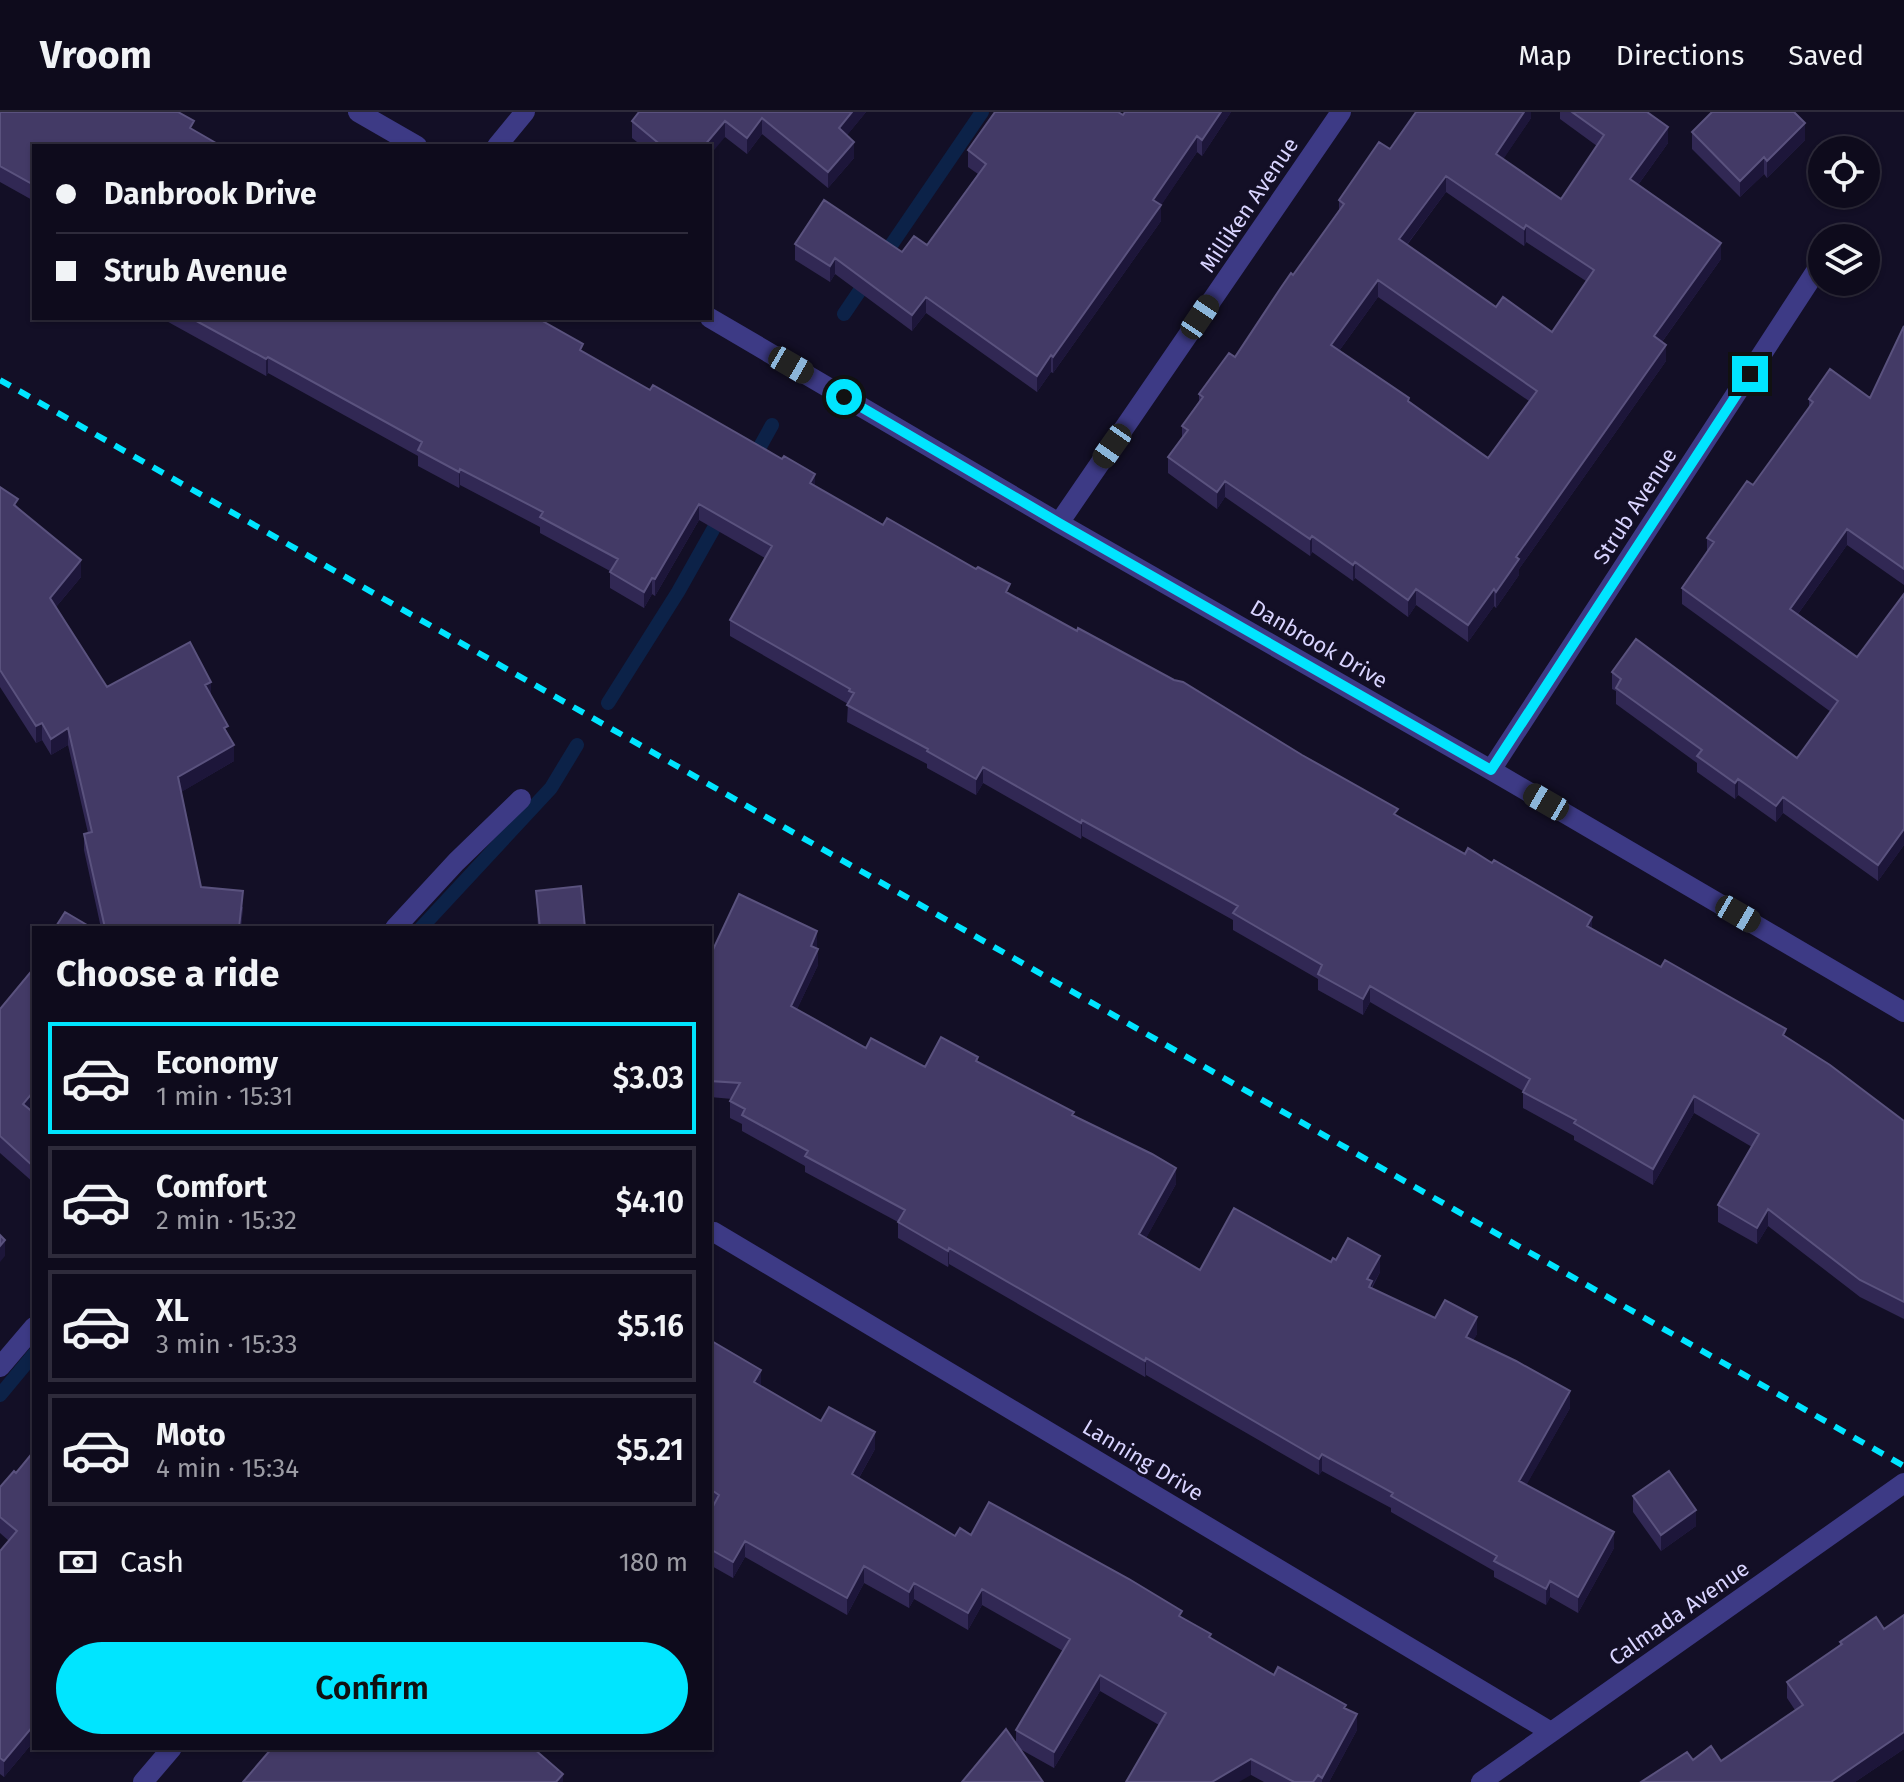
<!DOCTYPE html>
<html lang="en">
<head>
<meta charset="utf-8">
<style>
  body { margin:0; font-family:"Fira Sans",sans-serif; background:#1c1929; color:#f1f3f6; height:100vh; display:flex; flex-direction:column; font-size:30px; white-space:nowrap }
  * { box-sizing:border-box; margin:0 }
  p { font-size:26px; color:#9b9ba3 }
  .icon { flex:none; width:44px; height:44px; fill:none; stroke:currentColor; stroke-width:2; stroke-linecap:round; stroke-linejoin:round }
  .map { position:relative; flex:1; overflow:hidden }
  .panel { position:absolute; left:32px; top:814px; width:680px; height:824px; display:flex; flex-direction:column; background:#0e0b1c; border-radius:0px; box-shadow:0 2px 6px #0004,0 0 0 2px #2e2b3b }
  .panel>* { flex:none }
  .guide { position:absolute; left:32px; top:32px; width:680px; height:176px; border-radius:0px; box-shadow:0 2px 6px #0004,0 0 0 2px #2e2b3b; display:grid; align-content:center; height:176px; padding:0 24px; background:#0e0b1c }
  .controls { position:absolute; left:1808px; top:24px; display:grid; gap:16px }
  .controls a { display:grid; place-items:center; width:72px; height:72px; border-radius:50%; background:#0e0b1c; box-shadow:0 2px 6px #0004,0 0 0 2px #2e2b3b; font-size:40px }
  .end { position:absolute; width:36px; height:36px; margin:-18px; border:10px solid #00e5ff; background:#111; box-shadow:0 0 0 4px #111 }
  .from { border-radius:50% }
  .car { position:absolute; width:24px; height:48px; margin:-24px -12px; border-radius:10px; box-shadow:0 0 6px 2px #0007; background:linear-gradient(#222 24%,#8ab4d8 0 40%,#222 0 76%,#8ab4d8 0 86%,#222 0) }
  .guide b { display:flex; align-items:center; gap:28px; height:76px; font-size:30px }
  .guide b+b { border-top:2px solid #2e2b3b }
  .guide i { width:20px; height:20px; background:#f1f3f6 }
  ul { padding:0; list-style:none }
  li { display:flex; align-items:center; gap:24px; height:112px; margin:0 16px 12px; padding:0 8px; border:4px solid #2e2b3b; border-radius:0px }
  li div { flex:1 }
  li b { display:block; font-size:30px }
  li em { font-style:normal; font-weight:600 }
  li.on { border-color:#00e5ff }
  li>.icon { width:72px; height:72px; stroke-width:1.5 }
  h2 { padding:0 24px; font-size:36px; line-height:96px }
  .pay { display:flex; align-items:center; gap:20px; height:88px; padding:0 24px; font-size:30px }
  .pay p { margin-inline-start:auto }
  .cta { display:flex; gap:16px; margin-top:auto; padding:16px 24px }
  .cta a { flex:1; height:92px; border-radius:48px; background:#00e5ff; color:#111; font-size:32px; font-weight:600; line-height:92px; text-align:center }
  header { display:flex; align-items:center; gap:48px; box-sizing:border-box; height:112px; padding:0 40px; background:#0e0b1c; border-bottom:2px solid #2e2b3b }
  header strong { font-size:38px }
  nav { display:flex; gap:44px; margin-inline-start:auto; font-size:28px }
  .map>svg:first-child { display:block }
</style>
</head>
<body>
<header>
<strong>Vroom</strong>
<nav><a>Map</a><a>Directions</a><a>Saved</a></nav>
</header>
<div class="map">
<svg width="1904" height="1670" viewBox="0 0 1904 1670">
  <rect width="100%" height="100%" fill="#130f26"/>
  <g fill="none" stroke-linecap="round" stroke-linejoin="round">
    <path stroke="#0c2248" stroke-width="14" d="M881,148L982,0
      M844,202L869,165
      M751,351L772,313
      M608,591L678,480L723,400
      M421,816L551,676L577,633
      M0,1283L34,1242"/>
    <path stroke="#3d3a85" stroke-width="20" d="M358,0L417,34
      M497,34L525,0
      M710,206L1059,411L1491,658L1904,900
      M1059,411L1341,0
      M1491,658L1818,156
      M395,816L456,750L521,687
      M710,1121L714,1120L1551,1620
      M0,1255L34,1215
      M143,1670L172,1636
      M1481,1670L1904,1371"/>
    <path stroke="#00e5ff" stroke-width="6" stroke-dasharray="12 10" stroke-linecap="butt" d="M0,268L1904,1354"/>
  </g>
  <path fill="#312854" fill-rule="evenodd" d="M0,0L34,34V89L0,70Z
    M639,0H866L847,23L854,46L828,76L762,22L747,42L725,25L710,34H642L632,26V9Z
    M1231,0L1202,44L1197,40L1161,93V109L1053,261L1051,260L1037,280L926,201L912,219L835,162L830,170L795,148V132L902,140L927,133L978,62L968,55V38L1123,3Z
    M1531,0V6L1503,47L1561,87L1597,34L1560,7V0H1647L1668,31L1638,73L1721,147L1662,230L1666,249L1519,457V463L1496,496L1494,494L1468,530L1416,493L1408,505L1355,466L1353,469L1312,440L1310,444L1225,385L1217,397L1168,361V345L1182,326V314L1199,289V282L1235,245L1339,98V88L1390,37ZM1446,80L1524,134L1526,130L1586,169L1552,220L1496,195L1407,133ZM1378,185L1529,289L1488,346L1339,239Z
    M1692,20L1805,28L1767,66L1764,62L1740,85L1692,37Z
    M161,206H537L583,240L815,374L1010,483L1398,704L1592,817L1786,925L1904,1009V1207L1860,1185L1768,1114L1757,1132L1718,1110V1093L1752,1035L1694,1001L1653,1073L1574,1028V1024L1523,996V979L1370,890L1363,903L1318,878V867L1233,818V808L1082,724L1081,727L983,671L976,683L927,656V652L847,610L848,592L730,524V508L765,446L699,408L655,484L652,482L644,496L610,476V459L540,421V415L460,373L459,376L418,354V344L268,261L266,264Z
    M1904,214V473L1847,433L1798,502L1857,545L1904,482V733L1878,769L1783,701L1776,710L1738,683L1735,687L1697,660V651L1616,592V579L1612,577V560L1797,646L1831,600L1682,492V476L1707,441V426L1753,373L1809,295V287L1870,286Z
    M0,375L81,465L56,495L107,575L211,585L228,622L234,649L181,680L201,775L243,795L241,816H101L84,738V722L88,721L68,633L51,643L42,628L36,631L0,575Z
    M536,779L585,816H538Z
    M817,836L818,853L797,897L866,936L925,955L978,951L1074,1004L1176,1072L1146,1126L1200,1158L1331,1150L1336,1148L1380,1160L1372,1176L1435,1206L1477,1222L1473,1228L1570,1296L1526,1373L1614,1436L1578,1501L1550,1485L1546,1493L1494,1465V1459L1391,1400V1396L1322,1359L1319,1363L1146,1263L1145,1265L949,1152L948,1155L898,1126V1110L805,1060V1054L742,1019V1012L730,1006V989L732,987L710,985V844Z
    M0,897L31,999L34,1001V1071L0,1041Z
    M710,1228L761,1274L821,1309L875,1337L859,1366L955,1424L971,1423L1182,1505L1211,1526L1274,1563L1346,1597L1357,1618L1329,1670H1264L1159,1613L1100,1579L1054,1656L1020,1637L1016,1631V1618L1063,1539L982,1493L968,1518L914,1487L909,1496L864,1471L847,1503L745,1445L733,1466L710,1453V1400L713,1395L710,1394Z
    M34,1339V1629L4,1665L0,1662V1439L9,1429L0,1421V1375L16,1361Z
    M1633,1384L1696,1414L1661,1439L1633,1400Z
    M1904,1503V1637L1855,1670L1693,1648L1721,1649L1795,1598L1787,1586V1570L1840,1534V1530L1884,1517Z"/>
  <path fill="#1d163a" d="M852,0H866L839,33V16Z
    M1221,0H1231L1202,44V28Z
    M1524,0H1531V6L1496,58V42Z
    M762,6V22L747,42V26Z
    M725,9V25L710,43V34H704Z
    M1805,11V28L1767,66V49Z
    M1668,15V31L1630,84V67Z
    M1197,24V40L1160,95L1161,93V109L1053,261V245L1153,88Z
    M854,30V46L828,76V60Z
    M1764,45V62L1740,85V69Z
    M1446,64V80L1399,143V127Z
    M1526,113V130L1524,134V117Z
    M1721,131V147L1654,241V224Z
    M835,146V162L830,170V154Z
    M1378,168V185L1331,250V233Z
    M926,185V201L912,219V203Z
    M1666,233V249L1519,457V463L1496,496V480L1516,445Z
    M1051,243V260L1037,280V264Z
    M268,245V261L266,264V247Z
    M460,357V373L459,376V360Z
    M815,362V378L810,371Z
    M1225,369V385L1217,397V380Z
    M699,392V408L655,484V467Z
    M1847,417V433L1790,513V497Z
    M1312,424V440L1310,444V427Z
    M81,448V465L50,502V486Z
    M1355,450V466L1353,469V453Z
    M652,466V482L644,496V480Z
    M1416,477V493L1408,505V488Z
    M1494,477V494L1468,530V513Z
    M211,570V586L205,573Z
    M42,611V628L36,631V614Z
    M68,616V633L51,643V627Z
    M234,633V649L178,682V665Z
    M983,655V671L976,683V667Z
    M1738,667V683L1735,687V671Z
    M1783,685V701L1776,710V694Z
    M1082,708V724L1081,727V711Z
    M1904,717V733L1878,769V753Z
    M243,779L241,816H239Z
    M1592,805V822L1587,814Z
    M817,819V836L811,834Z
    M818,837V853L791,910V894Z
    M1370,874V890L1363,903V887Z
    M34,979V995L23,1008V992Z
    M1694,984V1001L1653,1073V1057Z
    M1176,1056V1072L1139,1139V1122Z
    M1768,1097V1114L1757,1132V1116Z
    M5,1128V1144L0,1150V1134Z
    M949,1136V1152L948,1155V1139Z
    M1380,1144V1160L1372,1174V1186L1367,1167Z
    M1477,1205V1222L1466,1241V1225Z
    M1146,1246V1263L1145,1265V1249Z
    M761,1258V1274L754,1270Z
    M1570,1279V1296L1519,1386V1369Z
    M875,1320V1337L852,1378V1362Z
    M1322,1342V1359L1319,1363V1347Z
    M1696,1398V1414L1661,1439V1423Z
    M1614,1420V1436L1578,1501V1485Z
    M745,1429V1445L733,1466V1450Z
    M864,1454V1471L847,1503V1486Z
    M1550,1469V1485L1546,1493V1477Z
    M914,1471V1487L909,1496V1480Z
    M982,1477V1493L968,1518V1501Z
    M1100,1563V1579L1054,1656V1640Z
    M1357,1602V1618L1329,1670H1322V1666Z
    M34,1613V1629L4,1665V1649Z
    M1904,1620V1637L1855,1670H1831Z
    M1251,1647V1663L1239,1670H1212Z
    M563,1662V1670H556Z"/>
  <path fill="#433a66" stroke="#5a527e" stroke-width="2" fill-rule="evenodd" d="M0,0H178L194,9L190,16L221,34H34V73L0,54Z
    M639,0H852L839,16L854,30L828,60L762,6L747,26L725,9L704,34H662L632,9Z
    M995,0H1118L1123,3L1125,0H1221L1202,28L1197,24L1153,88L1161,93L1053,245L1051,243L1037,264L926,185L912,203L835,146L830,154L795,132L824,88L902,140L914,124L927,133L986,52L968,38Z
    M1416,0H1524L1496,42L1561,87L1604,23L1572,0H1647L1668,15L1630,67L1721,131L1654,224L1666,233L1516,445L1519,447L1496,480L1494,477L1468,513L1416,477L1408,488L1355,450L1353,453L1312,424L1310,427L1225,369L1217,380L1168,345L1188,318L1182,314L1203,285L1199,282L1229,241L1235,245L1280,177L1291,161L1293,163L1344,92L1339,88L1379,30L1390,37ZM1446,64L1524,117L1526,113L1594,158L1552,220L1503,185L1496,195L1399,127ZM1378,168L1537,279L1488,346L1408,289L1409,286L1331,233Z
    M1712,0H1794L1805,11L1767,49L1764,45L1740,69L1692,20Z
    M191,206H537L583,232L580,238L650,278L653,273L782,347L784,344L815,362L810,371L883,413L887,406L976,457L978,455L1010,472L1006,480L1077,519L1078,516L1174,568L1183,570L1302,643L1398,697L1394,702L1465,742L1468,736L1492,751L1494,748L1592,805L1587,814L1661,855L1665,848L1786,917L1783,923L1830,953L1904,1009V1190L1860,1168L1768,1097L1757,1116L1718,1093L1759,1022L1694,984L1653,1057L1574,1011L1576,1008L1523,980L1530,967L1370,874L1363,887L1318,862L1322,853L1233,801L1238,794L1082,708L1081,711L983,655L976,667L927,639L928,637L847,593L854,581L849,579L850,577L730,508L772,434L699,392L655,467L652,466L644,480L610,460L618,447L540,405L543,400L460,357L459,360L418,338L422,330L268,245L266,247Z
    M1904,214V457L1847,417L1790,497L1857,545L1904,482V717L1878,753L1783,685L1776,694L1738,667L1735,671L1697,644L1702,638L1616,576L1621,567L1612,560L1636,527L1797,646L1838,589L1682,476L1714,430L1707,426L1747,369L1753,373L1813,290L1809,287L1830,257L1870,286Z
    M0,375L18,387L14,393L81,448L50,486L107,575L190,530L211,570L205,573L228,614L224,616L234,633L178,665L201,775L243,779L239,816H105L84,722L92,720L68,616L51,627L42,611L36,614L0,558Z
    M581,774L585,816H540L536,779Z
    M739,782L817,819L811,834L818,837L791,894L866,936L871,926L925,955L941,925L978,945L976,949L1074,1000L1072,1003L1152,1042L1176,1056L1139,1122L1200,1158L1234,1096L1331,1150L1333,1146L1336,1148L1348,1126L1380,1144L1367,1167L1372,1169L1369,1175L1435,1206L1445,1188L1477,1205L1466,1225L1516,1249L1570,1279L1519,1369L1614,1420L1578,1485L1550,1469L1546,1477L1494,1449L1497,1444L1391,1384L1393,1381L1322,1342L1319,1347L1146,1246L1145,1249L949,1136L948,1139L898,1110L905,1098L805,1044L808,1039L742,1003L745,997L730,989L740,971L710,969V844Z
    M65,800L92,816H55Z
    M34,856V979L23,992L34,1001V1055L0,1024V897Z
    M0,1123L5,1128L0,1134Z
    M710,1228L761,1258L754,1270L821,1309L829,1295L875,1320L852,1362L955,1424L960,1416L971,1423L989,1390L1129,1467L1182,1499L1179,1504L1211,1522L1209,1525L1274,1563L1278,1555L1346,1593L1344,1596L1357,1602L1322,1666L1318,1663L1313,1670H1294L1251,1647L1212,1670H1126L1166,1601L1100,1563L1054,1640L1016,1618L1070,1527L982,1477L968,1501L914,1471L909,1480L864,1454L847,1486L745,1429L733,1450L710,1437V1400L719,1383L710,1377Z
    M34,1339V1613L4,1649L0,1646V1439L17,1419L0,1405V1375L14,1359L16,1361Z
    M1669,1359L1696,1398L1661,1423L1633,1384Z
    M1904,1503V1620L1831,1670H1641L1687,1640L1693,1648L1711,1634L1721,1649L1803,1593L1787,1570L1842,1532L1840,1530L1876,1505L1884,1517Z
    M1006,1617L1043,1670H962Z
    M272,1636H533L563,1662L556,1670H243Z"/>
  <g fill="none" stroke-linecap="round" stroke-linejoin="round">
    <path stroke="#00e5ff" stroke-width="10" d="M844,285L1059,411L1491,658L1750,262"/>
  </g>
  <g text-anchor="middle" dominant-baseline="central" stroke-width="6" stroke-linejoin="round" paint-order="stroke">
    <g font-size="22" fill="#d9d4ff" stroke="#130f26">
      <text transform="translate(1249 93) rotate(-56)">Milliken Avenue</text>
      <text transform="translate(1635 394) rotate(-57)">Strub Avenue</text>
      <text transform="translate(1319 532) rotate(30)">Danbrook Drive</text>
      <text transform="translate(1143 1348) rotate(31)">Lanning Drive</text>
      <text transform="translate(1679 1501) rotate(-35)">Calmada Avenue</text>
    </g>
  </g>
</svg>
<div class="controls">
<a><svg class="icon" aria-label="locate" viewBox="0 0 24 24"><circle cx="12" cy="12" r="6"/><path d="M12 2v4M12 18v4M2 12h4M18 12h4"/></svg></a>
<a><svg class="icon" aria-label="layers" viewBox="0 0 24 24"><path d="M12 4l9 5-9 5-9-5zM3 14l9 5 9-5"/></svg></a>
</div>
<i class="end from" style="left:844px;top:285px"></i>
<i class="end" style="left:1750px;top:262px"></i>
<i class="car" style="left:1200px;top:205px;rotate:34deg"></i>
<i class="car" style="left:791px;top:253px;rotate:120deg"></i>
<i class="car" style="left:1112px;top:334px;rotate:215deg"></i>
<i class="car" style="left:1546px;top:690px;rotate:300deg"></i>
<i class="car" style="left:1738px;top:802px;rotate:120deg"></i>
<div class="guide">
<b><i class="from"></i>Danbrook Drive</b>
<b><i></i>Strub Avenue</b>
</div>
<section class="panel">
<h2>Choose a ride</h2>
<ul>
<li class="on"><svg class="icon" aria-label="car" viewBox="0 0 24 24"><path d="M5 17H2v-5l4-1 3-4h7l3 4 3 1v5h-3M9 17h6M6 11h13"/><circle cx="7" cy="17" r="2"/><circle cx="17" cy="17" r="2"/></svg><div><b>Economy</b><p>1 min · 15:31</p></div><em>$3.03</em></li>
<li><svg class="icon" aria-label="car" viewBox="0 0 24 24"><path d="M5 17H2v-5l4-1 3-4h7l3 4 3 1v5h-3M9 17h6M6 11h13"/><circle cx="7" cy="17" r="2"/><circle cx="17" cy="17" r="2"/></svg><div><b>Comfort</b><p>2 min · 15:32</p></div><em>$4.10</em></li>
<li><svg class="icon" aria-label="car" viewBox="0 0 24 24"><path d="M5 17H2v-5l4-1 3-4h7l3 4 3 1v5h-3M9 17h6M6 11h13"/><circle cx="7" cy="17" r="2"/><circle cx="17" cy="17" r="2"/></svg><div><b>XL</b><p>3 min · 15:33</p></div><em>$5.16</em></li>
<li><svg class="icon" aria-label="car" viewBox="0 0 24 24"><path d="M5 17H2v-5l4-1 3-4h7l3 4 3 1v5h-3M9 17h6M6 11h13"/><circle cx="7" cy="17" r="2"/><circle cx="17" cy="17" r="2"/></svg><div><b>Moto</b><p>4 min · 15:34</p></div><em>$5.21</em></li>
</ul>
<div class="pay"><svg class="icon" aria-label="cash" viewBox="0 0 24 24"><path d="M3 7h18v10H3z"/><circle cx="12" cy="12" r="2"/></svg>Cash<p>180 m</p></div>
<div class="cta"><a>Confirm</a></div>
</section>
</div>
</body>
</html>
